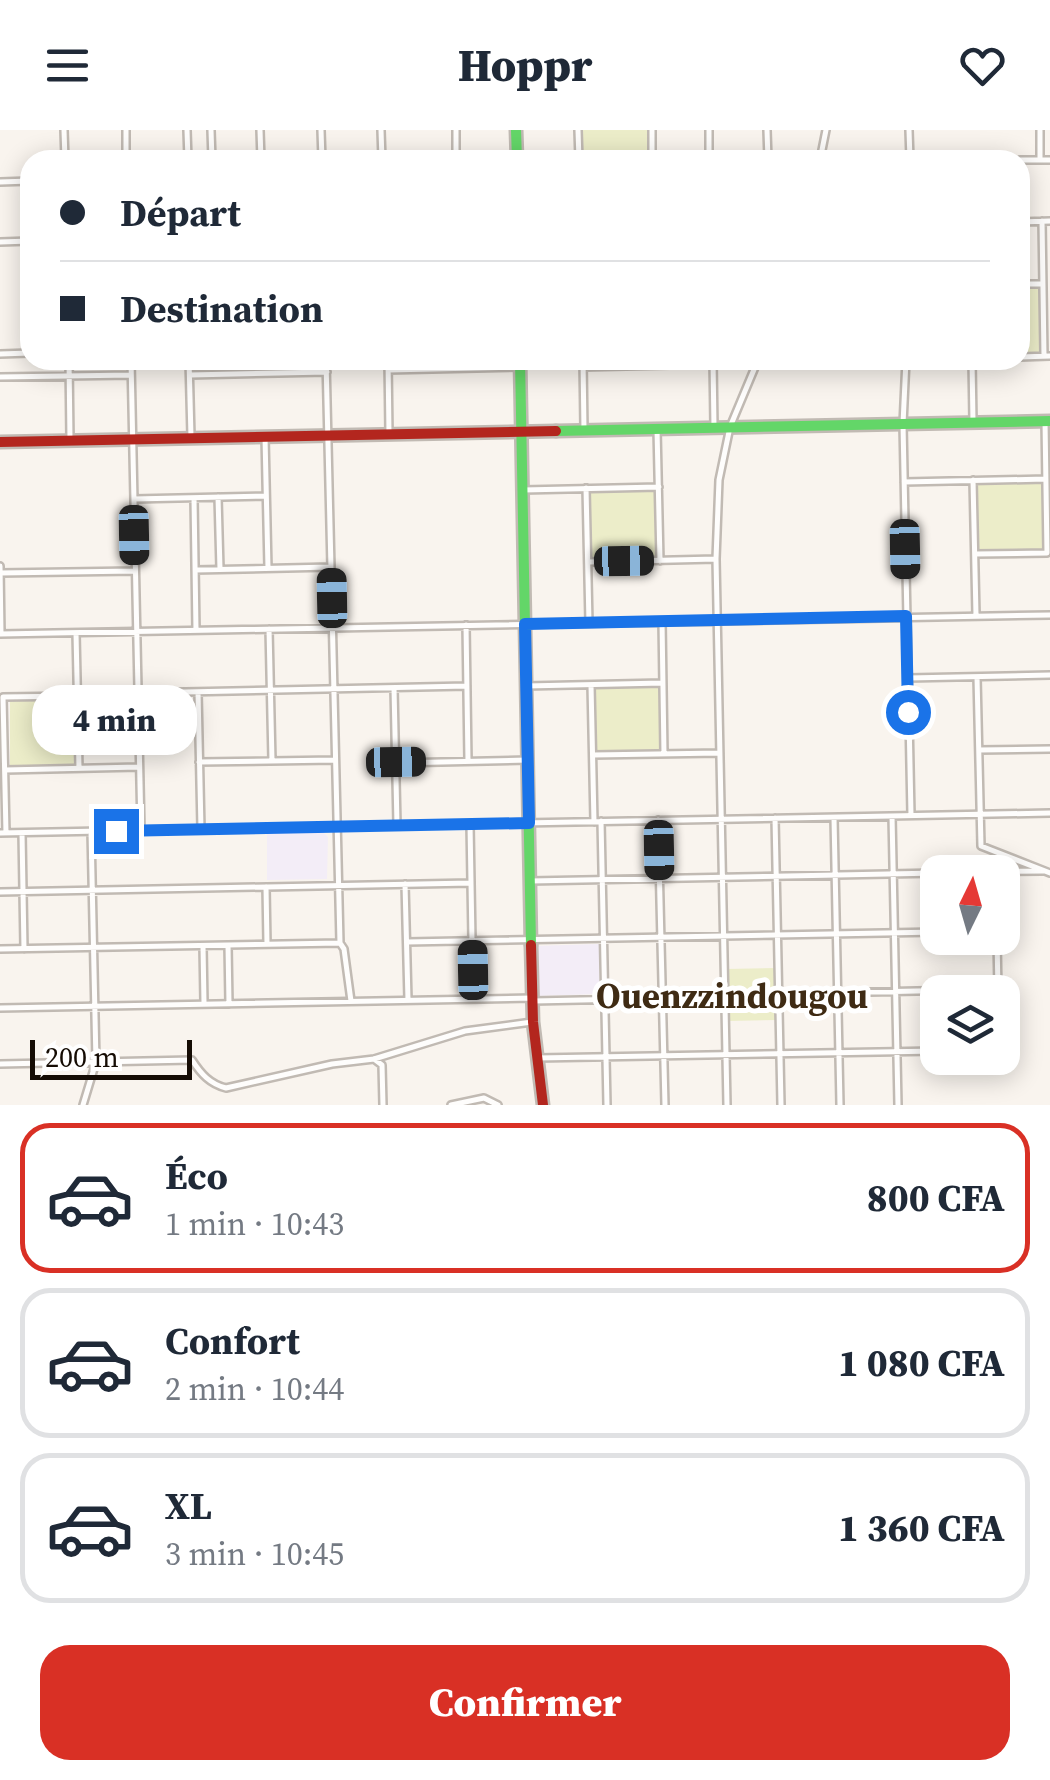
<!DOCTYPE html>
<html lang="fr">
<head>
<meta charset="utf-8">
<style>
  body { margin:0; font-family:"Source Serif 4",serif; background:#f6f6f7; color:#1f2937; height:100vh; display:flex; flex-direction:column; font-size:38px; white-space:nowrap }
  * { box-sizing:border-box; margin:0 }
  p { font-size:32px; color:#747a83 }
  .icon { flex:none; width:55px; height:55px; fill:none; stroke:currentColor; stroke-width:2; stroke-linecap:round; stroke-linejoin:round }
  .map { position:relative; height:975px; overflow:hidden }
  .drawer { display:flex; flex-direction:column; background:#fff; flex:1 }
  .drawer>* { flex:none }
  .guide { position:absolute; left:20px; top:20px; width:1010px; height:220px; border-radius:30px; box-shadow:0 5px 25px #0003; display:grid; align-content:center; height:220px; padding:0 40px; background:#fff }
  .needle { width:65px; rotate:5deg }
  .fabs { position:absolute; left:920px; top:725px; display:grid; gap:20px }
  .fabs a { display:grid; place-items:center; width:100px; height:100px; border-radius:20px; background:#fff; box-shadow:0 5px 25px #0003; font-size:50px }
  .scale { position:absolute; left:30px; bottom:25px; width:162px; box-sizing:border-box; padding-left:10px; border:5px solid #150c04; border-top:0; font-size:28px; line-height:35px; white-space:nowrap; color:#150c04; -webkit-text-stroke:8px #fff; paint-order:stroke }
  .end { position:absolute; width:45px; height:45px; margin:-22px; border:12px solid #1a73e8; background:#fff; box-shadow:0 0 0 5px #fff }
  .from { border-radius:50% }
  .bubble { position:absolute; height:70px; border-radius:30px; background:#fff; box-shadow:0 5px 25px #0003; font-size:32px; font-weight:800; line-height:70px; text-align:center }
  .car { position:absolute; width:30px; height:60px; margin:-30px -15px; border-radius:12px; box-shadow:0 0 8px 2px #0007; background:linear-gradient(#222 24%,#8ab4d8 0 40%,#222 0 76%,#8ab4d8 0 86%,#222 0) }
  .guide b { display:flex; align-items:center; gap:35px; height:95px; font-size:38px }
  .guide b+b { border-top:2px solid #e0e1e3 }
  .guide i { width:25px; height:25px; background:#1f2937 }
  ul { padding:18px 0 0; list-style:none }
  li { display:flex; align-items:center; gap:30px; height:150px; margin:0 20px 15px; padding:0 20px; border:5px solid #e0e1e3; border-radius:30px }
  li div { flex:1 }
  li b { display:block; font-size:38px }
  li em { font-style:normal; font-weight:800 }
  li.selected { border-color:#d93025 }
  li>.icon { width:90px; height:90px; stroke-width:1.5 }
  .primary-button { display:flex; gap:20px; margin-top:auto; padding:20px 40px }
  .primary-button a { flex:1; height:115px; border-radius:30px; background:#d93025; color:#fff; font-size:40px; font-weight:800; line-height:115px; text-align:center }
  header { display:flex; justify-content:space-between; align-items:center; height:130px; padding:0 40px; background:#fff; font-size:45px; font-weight:800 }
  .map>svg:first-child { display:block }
</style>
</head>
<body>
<header><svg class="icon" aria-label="menu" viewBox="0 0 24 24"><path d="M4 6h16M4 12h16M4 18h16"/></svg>Hoppr<svg class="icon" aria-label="heart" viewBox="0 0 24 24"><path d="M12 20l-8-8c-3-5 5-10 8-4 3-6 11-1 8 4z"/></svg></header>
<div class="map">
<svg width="1050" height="975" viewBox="0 0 1050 975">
  <rect width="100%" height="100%" fill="#f9f4ee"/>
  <path fill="#f3edf7" d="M267,703H324L328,707L327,749L267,750Z
    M599,814L600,864L536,866L534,816Z"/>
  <path fill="#ecedc9" d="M582,0H649V30H583Z
    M1020,156H1041L1042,224H1020Z
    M976,352H1043V420L977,421Z
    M657,360L658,429H591L590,361Z
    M661,555L662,623L595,624V556Z
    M76,568L77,636L10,637V569Z
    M777,838L778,890L727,891L726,839Z"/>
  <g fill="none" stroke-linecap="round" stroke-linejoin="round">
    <g stroke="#c1bab3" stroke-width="10">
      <path id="street" d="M64,0L65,30
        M126,0V30
        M187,0L188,30
        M211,0L212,30
        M260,0L261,30
        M321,0L322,30
        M381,0L382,30
        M456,0V30
        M578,0L579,30
        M652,0V30
        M709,0V30
        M767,0L768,30
        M909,0L910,30
        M1040,0V30
        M820,30L826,0
        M1020,30H1050
        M0,52L30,51
        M1042,91L1044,226
        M1020,92L1050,91
        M0,112L30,111
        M1020,154H1042
        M0,224L30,223
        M1020,227L1050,226
        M69,230L70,310
        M131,230L141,700
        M189,230L191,307
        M326,230L340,813L344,819L351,871
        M388,230L389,304
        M583,230L584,300
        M713,230L714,297
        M906,230L903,294L911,685
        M972,230L973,292
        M756,235L906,234
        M583,237L713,234
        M388,240L520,237
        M190,245L327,242
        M0,247L131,245
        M1045,291L1047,423
        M657,299L660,431
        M265,307L268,438
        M973,350L976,485
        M904,352L1046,349
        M586,358L589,493
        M523,360L659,357
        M218,367L220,439
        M194,368L196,500
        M134,369L266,366
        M975,424L1047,423
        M589,432L716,429
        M0,436L1,504
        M195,440L331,437
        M0,443L135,441
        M662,491L664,624
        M466,495L468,631
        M269,499L272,631
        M76,503L79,638
        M0,504L1050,485
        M977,547L981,716L1050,743
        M908,548L1050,545
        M591,555L594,692
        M526,556L663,553
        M394,558L397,695
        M198,562L201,699
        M138,563L467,556
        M3,567L6,703
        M3,567L77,566
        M979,620L1050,619
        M593,625L720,623
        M199,632L335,630
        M396,633L528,630
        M5,640L139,637
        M892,686L898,975
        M775,688L781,975
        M834,688L840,975
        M658,690L665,975
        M601,691L607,975
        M470,694L473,869
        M0,703L1050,683
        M22,703L24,819
        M970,742L1042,741
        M530,751L938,743
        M405,754L408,870
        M266,757L267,814
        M0,762L471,753
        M997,808L998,862
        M407,812L938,802
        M228,815L229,874
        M203,816L204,873
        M0,819L340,813
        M778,864L963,860
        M533,871L725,867
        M0,878L532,868
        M537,928L937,921
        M999,928L1000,934
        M374,929L382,935L383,975
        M0,934L192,930C201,944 210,954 226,958L332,934L374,929L465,901L532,892
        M83,975L96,932L91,701
        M451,975L484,968L498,975
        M727,975L716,429L719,350L730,297L758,230"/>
    </g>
    <g stroke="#c1bab3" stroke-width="15">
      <path id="fast" d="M516,0L517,30
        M520,230L531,815
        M556,301L1050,291"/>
    </g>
    <g stroke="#c1bab3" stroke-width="15">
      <path id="jam" d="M0,312L556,301
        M531,815L533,892L543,975"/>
    </g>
    <use href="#street" stroke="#fefdfc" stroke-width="5"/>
    <use href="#fast" stroke="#63d668" stroke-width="10"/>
    <use href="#jam" stroke="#b3261e" stroke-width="10"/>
  </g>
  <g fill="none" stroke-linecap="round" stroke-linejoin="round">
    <path stroke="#1a73e8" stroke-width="12" d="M116,701L529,693L525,494L906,486L908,582"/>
  </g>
  <g text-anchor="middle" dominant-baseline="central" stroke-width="10" stroke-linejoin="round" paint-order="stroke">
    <g font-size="35" font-weight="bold" fill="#3f2b14" stroke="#fff">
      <text x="732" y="866">Ouenzzindougou</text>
    </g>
  </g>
</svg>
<div class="fabs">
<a><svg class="needle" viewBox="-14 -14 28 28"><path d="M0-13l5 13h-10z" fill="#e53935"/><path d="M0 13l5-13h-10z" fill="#747a83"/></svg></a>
<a><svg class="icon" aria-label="layers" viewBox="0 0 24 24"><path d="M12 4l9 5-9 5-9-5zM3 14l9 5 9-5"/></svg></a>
</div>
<div class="scale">200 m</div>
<i class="end from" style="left:908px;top:582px"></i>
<i class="end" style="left:116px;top:701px"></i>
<div class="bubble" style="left:32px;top:555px;width:165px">4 min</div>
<i class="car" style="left:134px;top:405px;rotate:179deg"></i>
<i class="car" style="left:905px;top:419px;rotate:179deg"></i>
<i class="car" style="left:624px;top:431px;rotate:89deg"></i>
<i class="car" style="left:332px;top:468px;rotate:359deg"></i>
<i class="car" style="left:396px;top:632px;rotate:89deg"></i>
<i class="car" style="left:659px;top:720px;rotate:179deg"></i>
<i class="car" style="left:473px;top:840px;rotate:359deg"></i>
<div class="guide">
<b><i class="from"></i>Départ</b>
<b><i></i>Destination</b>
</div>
</div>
<section class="drawer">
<ul>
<li class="selected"><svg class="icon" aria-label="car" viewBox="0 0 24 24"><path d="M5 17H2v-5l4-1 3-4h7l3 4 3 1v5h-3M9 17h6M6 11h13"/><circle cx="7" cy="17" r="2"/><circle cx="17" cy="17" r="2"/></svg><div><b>Éco</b><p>1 min · 10:43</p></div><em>800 CFA</em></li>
<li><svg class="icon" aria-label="car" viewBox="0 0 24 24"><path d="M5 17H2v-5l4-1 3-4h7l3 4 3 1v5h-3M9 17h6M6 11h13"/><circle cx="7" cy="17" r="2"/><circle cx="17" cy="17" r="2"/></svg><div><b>Confort</b><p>2 min · 10:44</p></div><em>1 080 CFA</em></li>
<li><svg class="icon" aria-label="car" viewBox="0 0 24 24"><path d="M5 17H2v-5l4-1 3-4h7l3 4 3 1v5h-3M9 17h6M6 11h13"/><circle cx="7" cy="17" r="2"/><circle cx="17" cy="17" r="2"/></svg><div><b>XL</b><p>3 min · 10:45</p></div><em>1 360 CFA</em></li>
</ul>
<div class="primary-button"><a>Confirmer</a></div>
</section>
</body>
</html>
